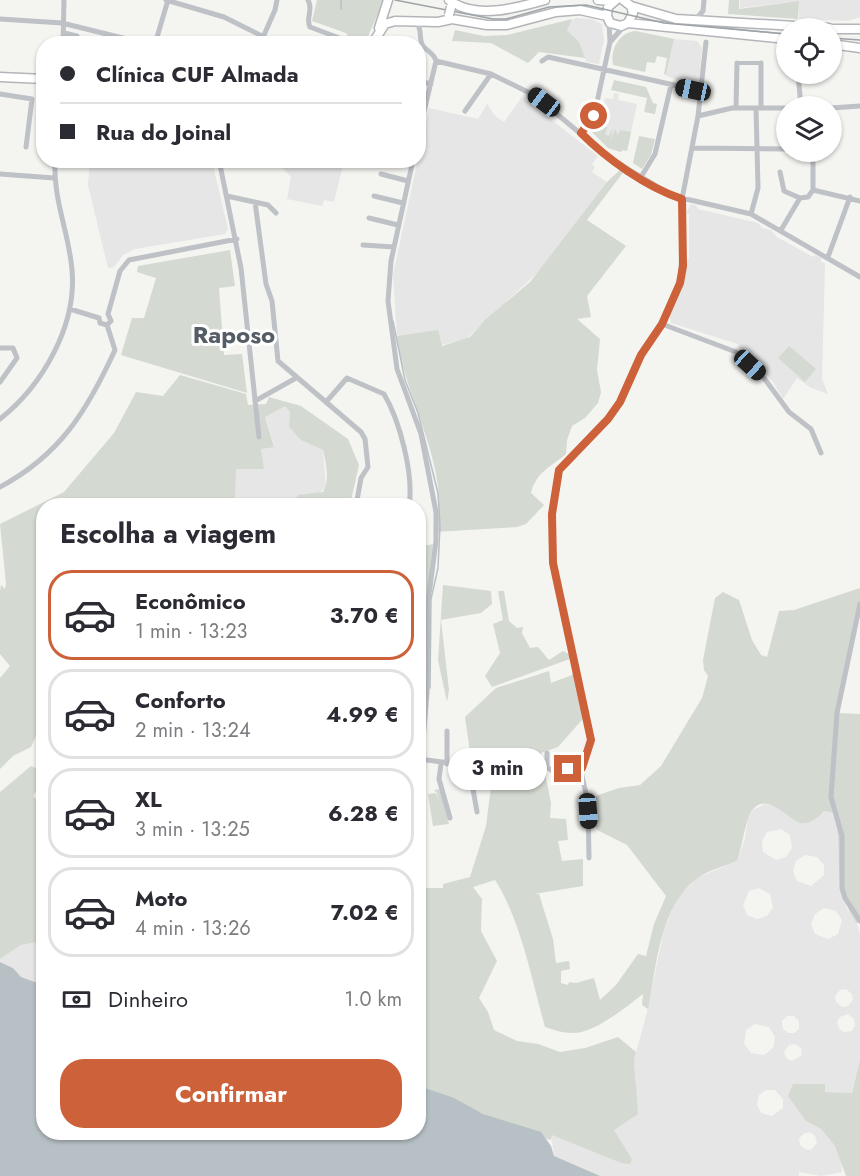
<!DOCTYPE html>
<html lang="pt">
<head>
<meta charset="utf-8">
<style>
  body { margin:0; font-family:Jost,sans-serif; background:#f2f2f3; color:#2b2b33; height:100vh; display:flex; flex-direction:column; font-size:22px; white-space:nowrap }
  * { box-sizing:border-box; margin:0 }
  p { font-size:20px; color:#7c7c81 }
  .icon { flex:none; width:33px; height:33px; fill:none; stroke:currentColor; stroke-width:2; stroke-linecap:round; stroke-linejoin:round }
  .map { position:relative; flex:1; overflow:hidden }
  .drawer { position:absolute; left:36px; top:498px; width:390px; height:642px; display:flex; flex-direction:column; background:#fff; border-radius:24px; box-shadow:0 2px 4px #0004 }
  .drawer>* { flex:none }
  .guide { position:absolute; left:36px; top:36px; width:390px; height:132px; border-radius:24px; box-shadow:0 2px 4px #0004; display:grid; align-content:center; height:132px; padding:0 24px; background:#fff }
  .fabs { position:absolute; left:776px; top:18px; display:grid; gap:12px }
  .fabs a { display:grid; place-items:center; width:66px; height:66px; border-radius:50%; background:#fff; box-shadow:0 2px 4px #0004; font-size:30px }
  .end { position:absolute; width:27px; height:27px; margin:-14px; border:8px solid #cd6139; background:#fff; box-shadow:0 0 0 3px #fff }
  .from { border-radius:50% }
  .bubble { position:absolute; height:42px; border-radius:21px; background:#fff; box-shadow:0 2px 4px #0004; font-size:20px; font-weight:700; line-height:42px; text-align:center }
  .car { position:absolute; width:18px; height:36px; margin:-18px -9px; border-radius:8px; box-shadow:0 0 4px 2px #0007; background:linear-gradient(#222 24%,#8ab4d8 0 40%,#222 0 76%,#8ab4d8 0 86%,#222 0) }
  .guide b { display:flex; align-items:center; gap:21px; height:57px; font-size:22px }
  .guide b+b { border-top:2px solid #e1e1e2 }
  .guide i { width:15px; height:15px; background:#2b2b33 }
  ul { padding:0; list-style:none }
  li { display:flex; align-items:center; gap:18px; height:90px; margin:0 12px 9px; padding:0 12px; border:3px solid #e1e1e2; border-radius:24px }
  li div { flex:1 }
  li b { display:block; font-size:22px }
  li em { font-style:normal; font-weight:700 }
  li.active { border-color:#cd6139 }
  li>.icon { width:54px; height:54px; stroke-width:1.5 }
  h2 { padding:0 24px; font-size:27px; line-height:72px }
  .pay { display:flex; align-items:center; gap:15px; height:66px; padding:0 24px; font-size:22px }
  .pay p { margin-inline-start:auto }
  .cta { display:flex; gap:12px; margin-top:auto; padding:12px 24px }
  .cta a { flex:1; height:69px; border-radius:24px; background:#cd6139; color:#fff; font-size:24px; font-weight:700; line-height:69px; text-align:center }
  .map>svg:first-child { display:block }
</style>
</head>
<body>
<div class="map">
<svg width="860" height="1176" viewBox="0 0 860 1176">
  <rect width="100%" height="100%" fill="#f4f5f1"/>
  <path fill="#e5e6e5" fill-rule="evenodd" d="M740,0H860V17L848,21L799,19V1L740,8Z
    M576,18L592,19L602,24L604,40L599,64L586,62L579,43L567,30L568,23Z
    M674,39L697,41L702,48L699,83L695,86L666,76Z
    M614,93L619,94L618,100L637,104L627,151L622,150L621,152L608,148L591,131L595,124L599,125L605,98L613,99Z
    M522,97L598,156L592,164L595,167L592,172L607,182L539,271L466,339L441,345L438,332L397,336L393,275L429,108L478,119L487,104L495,116L504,122Z
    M90,161H212L228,229L225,234L135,249L123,255L114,267L108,268L88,185Z
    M276,161H344L334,202L324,200L322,206L287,199L291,177Z
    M691,204L696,205L698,209L758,223L762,228L771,230L777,237L813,257L815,255L821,258V262L825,263L822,379L828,394L811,388L797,378L783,399L773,382L742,354L738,344L671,323L669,314L685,277V262L689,258V214L686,213Z
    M285,405L290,412L289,427L301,440L323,450L326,487L318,494L298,495L291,505L235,506L236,469H263L261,449L274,446L265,416Z
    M765,804L779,807L800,823L824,811L835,813L840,840L846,907L857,924L860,934V1060L852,1093L824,1092L825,1084L806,1121L821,1129L835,1146L841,1158L842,1172L821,1176L799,1172V1176H600L561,1161L554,1156L551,1134L621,1163L632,1159L614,1130L636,1082L634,1060L647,1012L664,930L677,898L699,877L737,861L745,838L748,818L753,810ZM781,829L790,835L792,848L786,857L776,860L763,852L762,841L767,832ZM805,855L817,857L824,865V875L811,886L797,881L793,871L796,861ZM759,888L770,894L773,907L767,916L757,919L747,915L743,905L749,891ZM824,908L836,911L842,920L838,934L828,939L815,934L811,924L815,914ZM846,989L852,994L853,1000L848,1006L842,1007L836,1002L835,996L840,990ZM848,1014L854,1019L855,1025L852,1031L844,1032L839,1029L837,1022L840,1017ZM787,1016H794L799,1021V1029L794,1033H788L783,1029L782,1021ZM755,1024L769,1027L775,1037L773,1048L764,1055L751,1053L744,1044L746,1030ZM795,1044L801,1048L802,1055L792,1061L786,1058L784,1052L789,1045ZM766,1090H775L783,1099V1108L772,1116L761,1113L757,1105L759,1095ZM810,1132L815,1136L817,1143L811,1150L805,1149L800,1145L799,1139L803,1134Z
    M43,941V985L21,977L13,968L0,962V959L21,945Z"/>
  <path fill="#d4d9d1" d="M317,0H384L365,43H349L350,39L346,33L312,21Z
    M729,0H739V9L799,1L798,19L728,14Z
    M572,19L567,30L579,42L585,58L539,52L528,63L491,43L452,41L455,30L484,36L507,35Z
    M636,31L674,39L666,75L664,74L667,58L657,56L655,63L647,62L645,72L613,65C610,50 619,32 636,31Z
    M614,80L646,87L653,103L657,104L655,114L644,112L647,98L611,90Z
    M595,124L607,127L605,135L609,136L613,128L610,142L615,129L618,135L620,130L631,132L627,151L622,150L621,152L608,148L592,132Z
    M639,136L655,139L651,155L642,169L633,163Z
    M622,168L625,170L587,220L626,246L587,296L591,317L577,319L600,339L597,370L601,392L598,403L585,418L572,426L567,440L566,454C552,466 536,472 531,493L544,505L526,524L517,527L434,532C436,521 440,508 439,496C435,441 404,391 397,336L438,330L442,346L470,337L486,319L530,282L607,182Z
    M230,250L235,286L219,288L224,355L242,354L247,393L121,355L132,318H144L156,278L137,272L138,266Z
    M789,346L816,369L805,382L778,358Z
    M180,375L246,394L248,405L266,404L269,397L301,406L348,439L359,465L350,505H291L298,495L323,492C330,481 326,462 323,450L301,440L289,427L290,412L285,406L265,417L274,447L261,449L264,469H236L235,505L44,506V620L41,624L44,628L43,720L31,747L13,756L0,769V678L10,666L0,654V591L1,585L5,589L6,584L0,524L64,492L114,433L136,392L163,396Z
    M433,544C424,610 426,676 420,743L419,749L423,691L418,689L419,547Z
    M443,585L491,591L492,604L481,613L441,620L449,690L447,702L438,660Z
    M860,588V604L838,713L860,714V918L857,924C830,884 844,857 835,813L824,811C819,817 809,825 800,823C785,817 763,787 749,816C745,826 741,849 737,861C725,866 708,870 698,878C659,906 657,965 648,1009L642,1005L643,994C626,1007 595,1033 573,1033C563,1033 554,1030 545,1027C532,981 521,920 495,880L473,887L482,899L481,931L497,961L479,998L488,1012L494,1030L517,1041L538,1044L560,1052L585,1048L618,1037L636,1052L634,1060L638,1114L614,1130L632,1159L630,1164L621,1163L552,1135L551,1140L532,1135L419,1086L418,888H443V884L470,877L486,826L491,787L479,761L470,752L465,717L496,688L549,671L551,683L572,675L577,663L589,712L558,747L541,753L551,803L550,818L566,819L568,840L558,841L562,861L583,859V886L534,894H539L553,939L556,963L569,961L570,969L561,971V983L568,985L569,982L576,983L594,978L600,1000L616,985L638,954L646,956L654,924L666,896L627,845L597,830L584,800L619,788L640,785L661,766L702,698L708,676L704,670L703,660L715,598L723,592L739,600L752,640L761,655L767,657L779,611L794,610Z
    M498,591H504L509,621L517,628L523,627L522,633L530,648L538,647L549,660L563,651L569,654L570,659L492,687L485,676L500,653L493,624L503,620Z
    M31,766L43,771V781L33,796L38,801L43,800V941L21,945L0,959V792Z
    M441,789L449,824L433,826L428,794L436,793L439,801L437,793L434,790Z
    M860,1060V1176H846L835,1146L821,1129L806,1121L788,1096L793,1084H825V1092L852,1093Z"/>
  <path fill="#b7c0c5" d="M0,962L13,968L21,977L43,985L44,1132H418L419,1086L454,1098L483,1114L541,1132L551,1146L554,1156L600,1176H0Z"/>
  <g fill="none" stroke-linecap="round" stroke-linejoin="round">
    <path stroke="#b7c0c5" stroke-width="1.5" d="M341,0V9
      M393,321L405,380L418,413L438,493L440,526L438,568L431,599L430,688
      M418,768L421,762"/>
    <g stroke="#b2b5b9" stroke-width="11">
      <path id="primary" d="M449,0C475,20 517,8 545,0
        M598,0L613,1
        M616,0L608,7L607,16L610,23L621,26L628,23L633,13L631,6L623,0
        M631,6L676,19L829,28
        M628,23L786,39
        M379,28L388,0
        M831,29H860
        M372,44L385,24L395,21L438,22L452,19L487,25H507L556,12L580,10L607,16
        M831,44L860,48
        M0,77L44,79"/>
    </g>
    <path stroke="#bec1c5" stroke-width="4" d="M737,63H761"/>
    <path stroke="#bec1c5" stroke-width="5" d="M166,0L224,17L278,44
      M308,0C314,10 305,18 310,27L342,39L340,44
      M0,19L62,23L147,44
      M696,19L703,11L704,0
      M416,22C423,29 418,38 423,46C428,52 434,53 436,61
      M64,33L77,36L75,44
      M611,41L625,25
      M63,44L64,0
      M155,44L168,0
      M260,44L275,10L277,0
      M436,61L491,74L534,95L611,159L673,196L751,214L860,277
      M542,61L548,57L701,91
      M761,63V107
      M798,74L801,106
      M418,81L431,84
      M0,94L32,99L26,147
      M736,108L737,63
      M831,108L860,106
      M465,111L491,74
      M698,116L732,108H786
      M581,133L594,116L610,42L609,22
      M418,137L436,61
      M693,148L786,149
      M219,160L241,268L259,437
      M413,160L391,261L388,301L397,369L421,434L436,512V541L428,602L427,692L423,741L418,760
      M780,172L784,191L800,198L808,197L813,190V152
      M0,174L54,178
      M381,174L408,181
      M641,177L655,154L671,85
      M813,190L860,201
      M227,196L268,205L276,213
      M374,196L403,203
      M255,202L266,284L272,301L278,361L361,432L365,439L368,467L361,478L356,506
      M751,214L758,188L756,108
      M369,218L398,225
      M781,230L800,198
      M363,245L394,247
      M828,257L850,197
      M70,309L99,318
      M108,314L120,271L129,260L237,239
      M99,318L100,323L107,325L111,321L108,314
      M662,324L736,352L764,378L789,412L811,429L821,453
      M0,348H13L17,358L0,382
      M255,401L296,378
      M326,402L347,378L384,394C400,421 414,475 409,506
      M0,419C43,385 77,325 72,270C69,232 53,201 55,160
      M0,487C60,455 87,411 115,350L107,325
      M860,604L837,713L831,797L842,836V888L845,898L860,921
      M547,753V767L551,770L582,768
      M419,759L465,765L470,772L477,812
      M441,764L439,779L450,818
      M447,764V731
      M418,837L421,845
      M589,858L588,803L581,771L590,740L553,563L552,514L559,470L608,419L620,402L641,355L662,324L680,283L683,237L682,199L698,116L706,42"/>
    <use href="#primary" stroke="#fff" stroke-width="8"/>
    <path stroke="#9ea3a8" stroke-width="1.5" d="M395,0L493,19H506L549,7L586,5L664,23L786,34
      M831,38L860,40"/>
    <g stroke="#b2b5b9" stroke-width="11" stroke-linecap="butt">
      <path id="primary-bridge" d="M449,15L451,7"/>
    </g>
    <use href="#primary-bridge" stroke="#fff" stroke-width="8"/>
  </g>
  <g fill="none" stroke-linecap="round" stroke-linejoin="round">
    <path stroke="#cd6139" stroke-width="8" d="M568,769L582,768L591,740L553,563L552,514L559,470L608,419L620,402L641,355L662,324L680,283L683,266L682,199C646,187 607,159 581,133L594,116"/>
  </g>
  <g text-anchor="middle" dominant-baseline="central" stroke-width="6" stroke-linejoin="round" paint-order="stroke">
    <g font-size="24" font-weight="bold" fill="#545d65" stroke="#fff">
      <text x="234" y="334">Raposo</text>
    </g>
  </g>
</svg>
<div class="fabs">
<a><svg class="icon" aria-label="locate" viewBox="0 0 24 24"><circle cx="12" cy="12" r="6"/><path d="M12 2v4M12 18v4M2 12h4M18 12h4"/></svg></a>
<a><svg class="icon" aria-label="layers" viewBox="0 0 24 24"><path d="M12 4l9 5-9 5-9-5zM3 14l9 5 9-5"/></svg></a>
</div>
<i class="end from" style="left:594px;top:116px"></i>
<i class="end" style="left:568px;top:769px"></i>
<div class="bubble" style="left:448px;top:748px;width:99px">3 min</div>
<i class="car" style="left:693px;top:90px;rotate:282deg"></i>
<i class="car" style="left:544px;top:102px;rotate:307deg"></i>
<i class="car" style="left:750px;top:365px;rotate:132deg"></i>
<i class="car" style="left:588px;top:811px;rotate:176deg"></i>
<div class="guide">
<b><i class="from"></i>Clínica CUF Almada</b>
<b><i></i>Rua do Joinal</b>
</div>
<section class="drawer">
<h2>Escolha a viagem</h2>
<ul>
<li class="active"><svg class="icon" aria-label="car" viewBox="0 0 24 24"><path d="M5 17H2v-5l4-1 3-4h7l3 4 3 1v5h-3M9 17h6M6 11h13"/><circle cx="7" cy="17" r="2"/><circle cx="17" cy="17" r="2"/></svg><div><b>Econômico</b><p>1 min · 13:23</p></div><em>3.70 €</em></li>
<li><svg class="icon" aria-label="car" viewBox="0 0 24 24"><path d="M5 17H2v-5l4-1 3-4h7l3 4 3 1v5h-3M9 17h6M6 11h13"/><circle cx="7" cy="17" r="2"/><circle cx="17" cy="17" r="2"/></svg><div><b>Conforto</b><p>2 min · 13:24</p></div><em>4.99 €</em></li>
<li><svg class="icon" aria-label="car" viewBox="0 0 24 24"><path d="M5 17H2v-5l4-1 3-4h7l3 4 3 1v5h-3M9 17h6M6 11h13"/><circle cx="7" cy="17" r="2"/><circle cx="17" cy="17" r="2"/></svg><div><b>XL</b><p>3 min · 13:25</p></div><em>6.28 €</em></li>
<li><svg class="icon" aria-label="car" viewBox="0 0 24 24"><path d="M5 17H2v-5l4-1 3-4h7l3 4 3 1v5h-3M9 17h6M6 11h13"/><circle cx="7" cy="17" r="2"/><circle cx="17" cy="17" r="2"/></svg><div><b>Moto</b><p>4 min · 13:26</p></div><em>7.02 €</em></li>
</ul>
<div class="pay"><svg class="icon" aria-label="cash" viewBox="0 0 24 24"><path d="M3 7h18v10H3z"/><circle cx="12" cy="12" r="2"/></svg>Dinheiro<p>1.0 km</p></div>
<div class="cta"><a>Confirmar</a></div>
</section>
</div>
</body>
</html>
